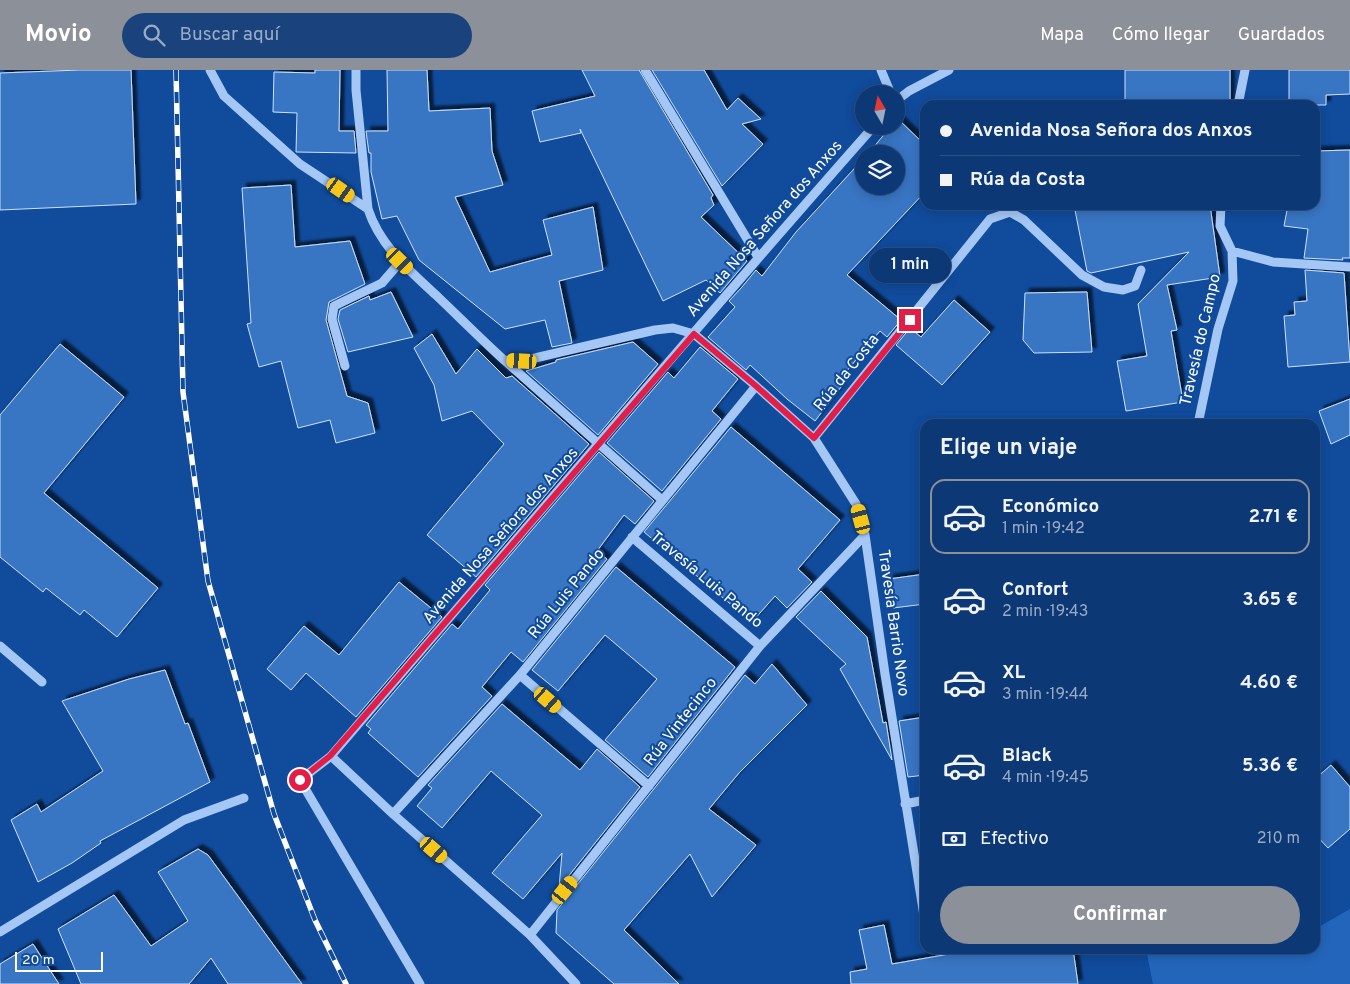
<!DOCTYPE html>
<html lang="es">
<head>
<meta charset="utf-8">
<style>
  body { margin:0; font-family:Overpass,sans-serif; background:#1a437d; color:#f1f3f6; height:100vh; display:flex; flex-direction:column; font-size:19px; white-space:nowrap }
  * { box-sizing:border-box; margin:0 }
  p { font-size:16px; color:#9aacc5 }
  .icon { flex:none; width:28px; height:28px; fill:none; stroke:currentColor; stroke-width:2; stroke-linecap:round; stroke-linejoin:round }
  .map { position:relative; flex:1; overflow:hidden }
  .drawer { position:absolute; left:920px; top:349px; width:400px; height:535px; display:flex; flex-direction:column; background:#0c3875; border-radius:15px; box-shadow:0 2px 12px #0003,0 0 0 1px #2c5287 }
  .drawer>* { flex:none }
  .hud { position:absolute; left:920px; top:30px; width:400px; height:110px; border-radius:15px; box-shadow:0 2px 12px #0003,0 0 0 1px #2c5287; display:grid; align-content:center; height:110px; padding:0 20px; background:#0c3875 }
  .needle { width:32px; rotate:351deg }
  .controls { position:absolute; left:855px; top:15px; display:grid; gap:10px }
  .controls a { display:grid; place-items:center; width:50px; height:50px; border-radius:50%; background:#0c3875; box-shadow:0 2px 12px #0003,0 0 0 1px #2c5287; font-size:25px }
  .scale { position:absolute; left:15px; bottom:12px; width:88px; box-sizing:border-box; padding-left:5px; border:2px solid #fff; border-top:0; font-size:14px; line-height:18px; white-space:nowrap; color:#fff; -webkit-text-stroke:4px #104b9c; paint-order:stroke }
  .end { position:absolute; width:22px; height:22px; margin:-11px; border:6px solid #e11d48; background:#fff; box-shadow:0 0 0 2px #fff }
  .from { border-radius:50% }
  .bubble { position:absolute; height:35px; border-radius:18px; background:#0c3875; box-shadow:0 2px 12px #0003,0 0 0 1px #2c5287; font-size:16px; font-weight:700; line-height:35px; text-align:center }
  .car { position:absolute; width:15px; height:30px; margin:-15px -8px; border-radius:6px; box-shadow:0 0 4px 1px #0007; background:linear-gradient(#f5c518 24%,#345 0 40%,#f5c518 0 76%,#345 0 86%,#f5c518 0) }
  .hud b { display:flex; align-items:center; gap:18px; height:48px; font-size:19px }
  .hud b+b { border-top:1px solid #2c5287 }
  .hud i { width:12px; height:12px; background:#f1f3f6 }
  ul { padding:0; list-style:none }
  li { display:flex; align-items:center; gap:15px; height:75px; margin:0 10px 8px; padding:0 10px; border:2px solid transparent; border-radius:15px }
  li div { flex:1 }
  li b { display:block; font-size:19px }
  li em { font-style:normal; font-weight:700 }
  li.on { border-color:#8c9099 }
  li>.icon { width:45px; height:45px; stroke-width:1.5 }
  h2 { padding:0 20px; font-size:22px; line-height:60px }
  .pay { display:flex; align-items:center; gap:12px; height:55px; padding:0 20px; font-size:19px }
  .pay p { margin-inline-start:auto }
  .cta { display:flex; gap:10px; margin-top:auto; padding:10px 20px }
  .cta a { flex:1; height:58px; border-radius:30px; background:#8c9099; color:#fff; font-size:20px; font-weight:700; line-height:58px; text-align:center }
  header { display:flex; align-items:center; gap:30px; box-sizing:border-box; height:70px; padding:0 25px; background:#8c9099; color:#fff }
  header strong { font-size:24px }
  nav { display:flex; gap:28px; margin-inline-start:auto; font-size:18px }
  .search { width:350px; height:45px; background:#1a437d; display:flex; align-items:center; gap:12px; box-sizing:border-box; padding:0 18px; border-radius:28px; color:#9aacc5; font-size:19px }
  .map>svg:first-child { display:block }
</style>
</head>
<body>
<header>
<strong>Movio</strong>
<div class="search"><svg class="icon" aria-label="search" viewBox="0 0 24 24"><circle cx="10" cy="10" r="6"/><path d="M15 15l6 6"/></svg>Buscar aquí</div>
<nav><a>Mapa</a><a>Cómo llegar</a><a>Guardados</a></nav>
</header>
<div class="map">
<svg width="1350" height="914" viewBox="0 0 1350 914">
  <defs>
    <filter id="shadow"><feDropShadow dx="4.5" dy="-4.5" stdDeviation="1" flood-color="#0009"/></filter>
  </defs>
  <rect width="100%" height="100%" fill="#104b9c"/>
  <path fill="#2365ba" d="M1350,839V914H1153L1146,879H1315V859Z"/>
  <path fill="#3974c3" stroke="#cde2fe" filter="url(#shadow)" d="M80,0H131L136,134L0,140V3Z
    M315,0H340L339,61H354L356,83L296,82L297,43L273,42L274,2L315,3Z
    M387,0H427L429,41L490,38L492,81L503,115L455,127L490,202L552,185L543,150L593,137L603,200L559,211L572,273L552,277L545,250L505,259L419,190L397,146L382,149L371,102V83H369L366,61H388Z
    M582,0H639L713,125L711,128L714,135L701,147L747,191L720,223L706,210L663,231L580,59L581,63L540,72L532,41L595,26Z
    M652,0H704L727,40L738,28L761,49L742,54L763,74L722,116Z
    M1125,0H1230V35H1125Z
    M1289,0H1350V24L1326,25V35H1289Z
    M898,49L925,75V122L847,205L901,250L887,267L880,261L836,314L841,317L815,351L787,329L750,295L746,300L708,267L735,237L729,231L742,217L756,200L762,206L796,162L864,88V116H896V84H868L891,56H896Z
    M1350,80V188H1342L1343,190L1304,188L1308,159L1284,156L1288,135H1315V125L1317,126V81Z
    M291,115L295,177L350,171L365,214L329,232L326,250L347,326L368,333L375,363L336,373L330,350L298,358L281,291L259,297L247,254L251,253L242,118Z
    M1074,135H1128L1129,140L1154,135H1210L1220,207L1167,215L1177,260L1171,261L1183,332L1126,341L1117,291L1147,286L1138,234L1189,182L1091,203L1087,201Z
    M1305,200L1344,203L1350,292L1288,297L1284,246L1295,245L1294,232L1307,231Z
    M391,222L413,267L348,282L338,249L340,240L369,226L370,230Z
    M1087,222L1092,282L1034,283L1023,270L1025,223Z
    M954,230L990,262L942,315L896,275L910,258L921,267Z
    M432,264L456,304L477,279L506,308L512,306L589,374L476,507L427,465L504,374L472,341L442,351L434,315L414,278Z
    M633,272L658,294L598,365L526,301L556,292V290Z
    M60,274L124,327L44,423L158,518L117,567L84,540L80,545L46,518L43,522L0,487V345Z
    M700,277L738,309L712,341L721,349L662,421L607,373L668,302L674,308Z
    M1350,329V365L1331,374L1319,341Z
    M731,357L840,450L798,499L812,512L787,538L775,526L752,552L644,462Z
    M599,382L654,431L635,454L624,445L597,481L607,489L523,592L511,582L482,617L492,626L418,707L368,663L371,659L366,655L452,554L458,559L490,520L485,515Z
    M616,497L735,597L648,707L605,670L657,609L605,565L558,621L532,600Z
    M925,504V534L893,538L889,509Z
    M399,512L442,547L356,647L306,603L291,620L267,599L304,556L339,585Z
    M821,521L867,567L883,653L886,652L892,690L840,599L846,594L796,547Z
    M772,594L807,635L739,703L709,739L756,775L712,827L690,784L624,860L679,914H614L556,863L557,840L745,605L755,614Z
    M165,600L185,654L188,653L210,712L100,771L101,773L72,793L38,812L11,750L37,734L41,742L103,701L62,631L129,609Z
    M502,634L580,700L597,679L640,717L559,818L562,783L523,829L492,803L542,745L491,701L442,758L417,736L432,718L428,715Z
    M925,647V705L908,707L899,651Z
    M1331,695L1350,717V759L1328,778L1315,764V709Z
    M198,779L208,785L302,914H228L211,888L189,914H81L58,859L114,825L151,876L188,851L158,802Z
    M884,855L892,894L978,879H1073L1078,914H851L850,902L867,899L859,860Z
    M33,874L59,914H0V894Z"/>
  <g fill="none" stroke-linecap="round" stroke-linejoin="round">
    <path stroke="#a4c7f5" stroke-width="9" d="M210,0L224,26L300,94L368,139
      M356,0V20L368,139C380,176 409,200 437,226C459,247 481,269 504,290L522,291L655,260L673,258L694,264L756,316L814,368L856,434L865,465L885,604L925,852
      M645,0L758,187
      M881,0L891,24
      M896,31L909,21L949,0
      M1238,35L1245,0
      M1232,181L1273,192L1350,197
      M504,290L662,430
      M345,296L332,249L334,236L382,213L401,191
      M1198,354L1218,259L1233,211L1232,181L1220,156L1221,135
      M814,368L990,149L1010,142L1024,150L1082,205L1104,217L1123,220L1135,216L1141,200
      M632,467L760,576
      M0,576L42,612
      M520,605L649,716
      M331,686L393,744L530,865L576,914
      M905,734L925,730
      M393,744L520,605L756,316
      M0,862L184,750L244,728
      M530,865L760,576L865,465
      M420,914L300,710L331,686C511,476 690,264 874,56"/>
    <g stroke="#fff" stroke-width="5.5">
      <path id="rail" d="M176,0L183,322L208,511L274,744L315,850L346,914"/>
    </g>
    <use href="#rail" stroke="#104b9c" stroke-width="4" stroke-dasharray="11" stroke-linecap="butt"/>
  </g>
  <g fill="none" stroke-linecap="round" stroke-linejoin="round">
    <path stroke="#e11d48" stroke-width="6" d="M300,710L330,686L694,264L756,316L814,368L910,250"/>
  </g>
  <g text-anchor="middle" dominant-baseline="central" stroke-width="4" stroke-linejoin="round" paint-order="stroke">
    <g font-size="16" fill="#fff" stroke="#104b9c">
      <text transform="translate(765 159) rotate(-49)">Avenida Nosa Señora dos Anxos</text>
      <text transform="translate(1201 270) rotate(-77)">Travesía do Campo</text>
      <text transform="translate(847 303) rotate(-51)">Rúa da Costa</text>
      <text transform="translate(501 466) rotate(-49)">Avenida Nosa Señora dos Anxos</text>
      <text transform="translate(706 510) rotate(40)">Travesía Luis Pando</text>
      <text transform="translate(567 524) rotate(-51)">Rúa Luis Pando</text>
      <text transform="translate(893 553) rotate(82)">Travesía Barrio Novo</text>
      <text transform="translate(681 652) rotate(-52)">Rúa Vintecinco</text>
    </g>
  </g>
</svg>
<div class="controls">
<a><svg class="needle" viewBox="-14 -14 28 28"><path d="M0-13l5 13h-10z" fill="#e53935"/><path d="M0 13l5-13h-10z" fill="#9aacc5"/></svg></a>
<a><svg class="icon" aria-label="layers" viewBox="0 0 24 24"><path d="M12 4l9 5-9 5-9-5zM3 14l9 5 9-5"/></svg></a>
</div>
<div class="scale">20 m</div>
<i class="end from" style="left:300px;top:710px"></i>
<i class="end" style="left:910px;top:250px"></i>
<div class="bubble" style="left:869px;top:178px;width:82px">1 min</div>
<i class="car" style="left:341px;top:120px;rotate:125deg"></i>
<i class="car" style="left:400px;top:191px;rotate:134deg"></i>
<i class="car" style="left:522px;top:291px;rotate:273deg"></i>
<i class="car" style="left:861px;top:449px;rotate:345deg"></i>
<i class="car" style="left:548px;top:630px;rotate:131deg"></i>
<i class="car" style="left:434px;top:780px;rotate:131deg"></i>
<i class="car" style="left:565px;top:820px;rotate:39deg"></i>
<div class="hud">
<b><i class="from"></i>Avenida Nosa Señora dos Anxos</b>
<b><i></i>Rúa da Costa</b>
</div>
<section class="drawer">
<h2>Elige un viaje</h2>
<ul>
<li class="on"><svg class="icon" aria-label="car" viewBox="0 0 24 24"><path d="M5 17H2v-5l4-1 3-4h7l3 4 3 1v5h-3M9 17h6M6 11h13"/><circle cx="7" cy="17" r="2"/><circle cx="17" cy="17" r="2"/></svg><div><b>Económico</b><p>1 min · 19:42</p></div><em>2.71 €</em></li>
<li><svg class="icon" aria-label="car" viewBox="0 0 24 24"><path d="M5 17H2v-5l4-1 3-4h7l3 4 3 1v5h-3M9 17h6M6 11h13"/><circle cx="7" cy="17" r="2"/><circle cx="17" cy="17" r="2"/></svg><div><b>Confort</b><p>2 min · 19:43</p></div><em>3.65 €</em></li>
<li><svg class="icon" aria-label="car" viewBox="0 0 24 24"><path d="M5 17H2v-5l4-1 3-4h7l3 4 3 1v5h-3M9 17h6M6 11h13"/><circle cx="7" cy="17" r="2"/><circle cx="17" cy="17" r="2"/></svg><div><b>XL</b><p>3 min · 19:44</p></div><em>4.60 €</em></li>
<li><svg class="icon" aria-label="car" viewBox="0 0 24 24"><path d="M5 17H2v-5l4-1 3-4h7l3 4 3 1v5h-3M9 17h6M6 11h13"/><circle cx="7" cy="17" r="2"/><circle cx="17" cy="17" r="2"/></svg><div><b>Black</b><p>4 min · 19:45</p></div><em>5.36 €</em></li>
</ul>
<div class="pay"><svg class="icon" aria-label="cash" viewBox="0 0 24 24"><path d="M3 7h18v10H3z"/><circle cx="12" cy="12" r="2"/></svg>Efectivo<p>210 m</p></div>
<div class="cta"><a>Confirmar</a></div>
</section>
</div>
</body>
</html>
